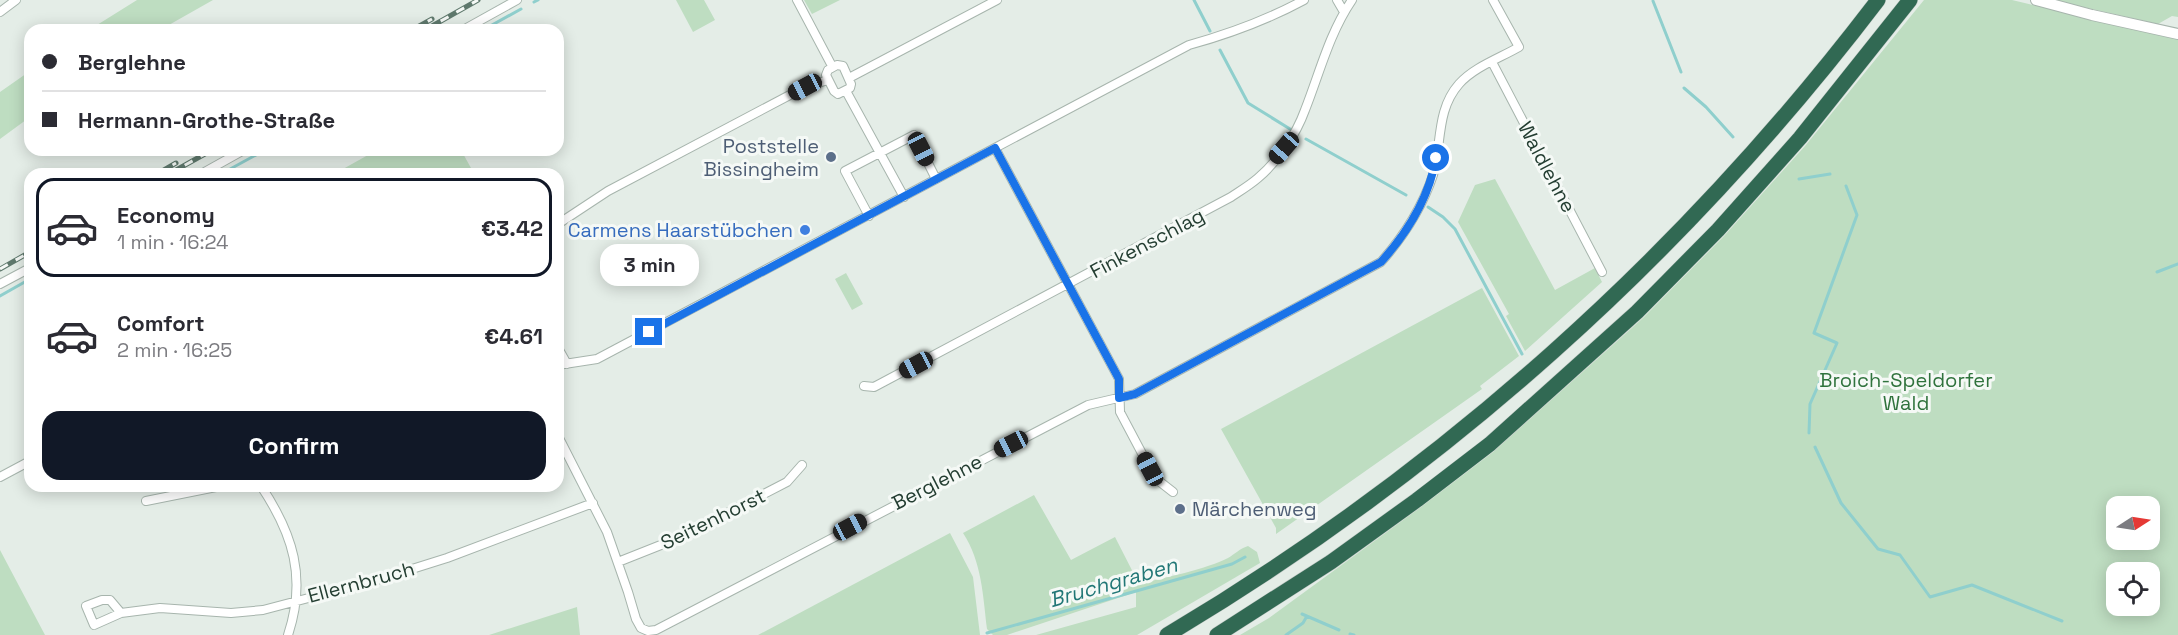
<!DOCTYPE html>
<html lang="en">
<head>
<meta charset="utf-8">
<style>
  body { margin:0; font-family:"Space Grotesk",sans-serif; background:#f2f2f3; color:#2b2b33; height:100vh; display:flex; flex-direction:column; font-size:22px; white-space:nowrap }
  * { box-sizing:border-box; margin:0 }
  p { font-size:20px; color:#7c7c81 }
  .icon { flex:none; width:33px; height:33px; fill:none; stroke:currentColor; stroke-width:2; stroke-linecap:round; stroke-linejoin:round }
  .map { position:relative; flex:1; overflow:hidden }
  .details { position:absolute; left:24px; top:168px; width:540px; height:324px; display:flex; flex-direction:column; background:#fff; border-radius:18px; box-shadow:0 3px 15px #0003 }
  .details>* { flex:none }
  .hud { position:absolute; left:24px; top:24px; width:540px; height:132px; border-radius:18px; box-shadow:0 3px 15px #0003; display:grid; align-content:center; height:132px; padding:0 18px; background:#fff }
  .needle { width:39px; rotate:78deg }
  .controls { position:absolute; left:2106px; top:496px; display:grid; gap:12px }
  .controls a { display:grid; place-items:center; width:54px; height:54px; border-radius:12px; background:#fff; box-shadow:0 3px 15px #0003; font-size:30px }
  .end { position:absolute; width:27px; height:27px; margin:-14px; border:8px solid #1a73e8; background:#fff; box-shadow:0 0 0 3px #fff }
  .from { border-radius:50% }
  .bubble { position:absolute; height:42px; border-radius:18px; background:#fff; box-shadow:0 3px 15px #0003; font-size:20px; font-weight:800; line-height:42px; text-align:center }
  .car { position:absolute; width:18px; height:36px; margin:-18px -9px; border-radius:8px; box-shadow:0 0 4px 2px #0007; background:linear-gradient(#222 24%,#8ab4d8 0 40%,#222 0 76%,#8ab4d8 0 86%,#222 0) }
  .hud b { display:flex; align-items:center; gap:21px; height:57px; font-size:22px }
  .hud b+b { border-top:2px solid #e1e1e2 }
  .hud i { width:15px; height:15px; background:#2b2b33 }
  ul { padding:10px 0 0; list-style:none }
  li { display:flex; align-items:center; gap:18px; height:99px; margin:0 12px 9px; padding:0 6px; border:3px solid transparent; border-radius:18px }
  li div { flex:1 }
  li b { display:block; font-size:22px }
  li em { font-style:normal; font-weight:800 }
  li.on { border-color:#111827 }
  li>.icon { width:54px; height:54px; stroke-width:1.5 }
  .action { display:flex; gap:12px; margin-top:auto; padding:12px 18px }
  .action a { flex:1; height:69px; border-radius:18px; background:#111827; color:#fff; font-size:24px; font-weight:800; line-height:69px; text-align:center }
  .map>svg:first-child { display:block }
</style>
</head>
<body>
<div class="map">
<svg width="2178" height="635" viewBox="0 0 2178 635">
  <rect width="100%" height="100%" fill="#e4ede7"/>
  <path fill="#beddc1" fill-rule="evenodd" d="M137,0H213L160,30H89Z
    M676,0H704L715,20L693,32Z
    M804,0H840L812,14Z
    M1924,0H2012L2178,39V635H1240L1269,618L1421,507L1493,452L1643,318L1724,236L1805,146ZM2116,507H2150V540H2116ZM2116,573H2150V606H2116Z
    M2052,0H2178V17L2172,16L2158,24Z
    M30,71V117L0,139V92Z
    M377,150H461L471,168L460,174H334Z
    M1495,179L1555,290L1595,268L1602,282L1525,351L1506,316L1509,314L1458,222L1475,185Z
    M846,273L863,304L852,310L835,279Z
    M1482,288L1519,356L1480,386L1482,389L1276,534V528L1221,429Z
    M1034,495L1071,560L1115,537L1139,584C1163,578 1207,569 1228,558C1235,554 1239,549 1248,546L1257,552L1260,563L1137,635H1036L1136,607V592L1007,635H993L987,629C983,596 982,562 963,533Z
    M950,533L973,577L980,635H758Z
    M0,550L45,635H0Z
    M577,607L580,635H489Z"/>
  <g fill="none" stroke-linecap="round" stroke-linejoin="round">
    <path stroke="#8fcfcd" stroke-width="3" d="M1194,0L1210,31
      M1653,1L1681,72
      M534,2L538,0
      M483,30L521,9
      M1220,50L1248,103L1290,129
      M1684,88L1706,107L1733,137
      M1306,139L1406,195
      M221,174L265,150
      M1799,179L1830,174
      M1428,207L1443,217L1455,229L1522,354
      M2157,272L2178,264
      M0,296L30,279
      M1809,433L1810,404L1837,343L1814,333L1857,215L1846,186
      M1815,447L1841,503L1878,549L1900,555L1930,597L1972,585L2062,621
      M1302,614L1339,630
      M987,633L1232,564L1245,557
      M1350,634L1354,635
      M1286,635L1303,623L1307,616"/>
    <g stroke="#a7b5ad" stroke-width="10">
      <path id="minor" d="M797,0L832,66
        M1337,0L1344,12
        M0,12L16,0
        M463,30L517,0
        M1492,62L1602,272
        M837,65L843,66L851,84L850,88L838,94L834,91L826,75L828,70Z
        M849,78L997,0
        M846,91L904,197
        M995,148L1119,379L1120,412L1155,478L1173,492
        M201,174L244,150
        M869,216L845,171L914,135L936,179
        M558,224L608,191L805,87L828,80
        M0,284L30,268
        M558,348L567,364
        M558,365L597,359L1189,45C1229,34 1267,20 1304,0
        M864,386L874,387L1231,197C1240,191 1250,185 1258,178C1278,161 1296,135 1305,110C1320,72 1329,34 1352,0
        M558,436L607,532L628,592L636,619L641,628L648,631L656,630L1088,405L1135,394L1381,262C1404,236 1422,208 1433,175C1442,144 1436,110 1459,84C1474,67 1500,58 1519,47L1493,0
        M0,477L30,461
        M261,486C293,534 307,578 288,635
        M146,501L221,486
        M618,562L681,537L787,482L802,465
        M121,613L94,625L86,606L102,600H110L121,613L160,608L231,613L263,610L377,580L447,558L593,503"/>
    </g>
    <g stroke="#a7b5ad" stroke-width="12">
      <path id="tertiary" d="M2036,0L2092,15L2178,34"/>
    </g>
    <g stroke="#c2c9c6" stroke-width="16">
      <path id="motorway" d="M1167,635C1443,471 1683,256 1878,0
        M1217,635L1331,562L1417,500L1490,444L1637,312L1718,230L1800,138L1910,0"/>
    </g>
    <use href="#minor" stroke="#fff" stroke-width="8"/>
    <use href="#tertiary" stroke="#fff" stroke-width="10"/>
    <use href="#motorway" stroke="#316953" stroke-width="15"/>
    <g stroke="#5f796d" stroke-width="5">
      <path id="rail" d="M412,30L432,19
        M425,30L478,0
        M157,174L176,163
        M169,174L212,150
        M0,269L30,252"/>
    </g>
    <use href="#rail" stroke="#f5f9f6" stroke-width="3" stroke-dasharray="9" stroke-linecap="butt"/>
  </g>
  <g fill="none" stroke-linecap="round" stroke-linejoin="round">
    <path stroke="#1a73e8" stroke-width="8" d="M649,332L995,148L1119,379V398L1135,394L1381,262C1408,232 1429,198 1436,158"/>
  </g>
  <g fill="#5c6f8a" stroke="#f5f9f6" stroke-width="2">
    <circle cx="831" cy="157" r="6"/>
    <circle cx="1180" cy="509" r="6"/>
  </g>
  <circle fill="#3f7fe0" stroke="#f5f9f6" stroke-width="2" cx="805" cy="230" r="6"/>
  <g text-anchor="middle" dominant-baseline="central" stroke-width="6" stroke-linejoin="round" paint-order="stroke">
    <g font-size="20" fill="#4e5e75" stroke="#f5f9f6" text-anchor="end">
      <text x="819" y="146">Poststelle<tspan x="819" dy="23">Bissingheim</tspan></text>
      <text x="1192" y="509" text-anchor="start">Märchenweg</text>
    </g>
    <g font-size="20" fill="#243e32" stroke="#f5f9f6">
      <text transform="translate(1547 167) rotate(62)">Waldlehne</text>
      <text transform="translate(1147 243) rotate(-28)">Finkenschlag</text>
      <text transform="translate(937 482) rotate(-27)">Berglehne</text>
      <text transform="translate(713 519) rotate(-26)">Seitenhorst</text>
      <text transform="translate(361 582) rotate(-15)">Ellernbruch</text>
    </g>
    <g font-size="20" fill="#366cbe" stroke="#f5f9f6" text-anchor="end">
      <text x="793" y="230">Carmens Haarstübchen</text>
    </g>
    <g font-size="20" fill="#30733d" stroke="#f5f9f6">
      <text x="1906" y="380">Broich-Speldorfer<tspan x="1906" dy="23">Wald</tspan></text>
    </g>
    <g font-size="21" font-style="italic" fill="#217776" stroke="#f5f9f6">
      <text transform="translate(1113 582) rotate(-16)">Bruchgraben</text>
    </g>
  </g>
</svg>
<div class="controls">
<a><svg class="needle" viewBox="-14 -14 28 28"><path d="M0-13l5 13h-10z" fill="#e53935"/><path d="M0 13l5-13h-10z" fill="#7c7c81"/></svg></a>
<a><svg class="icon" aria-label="locate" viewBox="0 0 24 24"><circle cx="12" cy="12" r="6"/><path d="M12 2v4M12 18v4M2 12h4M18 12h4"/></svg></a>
</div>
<i class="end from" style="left:1436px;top:158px"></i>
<i class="end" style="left:649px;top:332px"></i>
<div class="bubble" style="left:600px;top:244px;width:99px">3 min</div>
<i class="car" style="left:805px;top:87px;rotate:242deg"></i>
<i class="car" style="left:1284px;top:148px;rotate:221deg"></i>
<i class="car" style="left:921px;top:149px;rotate:153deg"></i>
<i class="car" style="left:916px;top:365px;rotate:242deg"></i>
<i class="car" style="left:1011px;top:444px;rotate:243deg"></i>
<i class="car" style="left:1150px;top:469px;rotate:332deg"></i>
<i class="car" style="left:850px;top:527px;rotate:62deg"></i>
<div class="hud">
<b><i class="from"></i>Berglehne</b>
<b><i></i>Hermann-Grothe-Straße</b>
</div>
<section class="details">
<ul>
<li class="on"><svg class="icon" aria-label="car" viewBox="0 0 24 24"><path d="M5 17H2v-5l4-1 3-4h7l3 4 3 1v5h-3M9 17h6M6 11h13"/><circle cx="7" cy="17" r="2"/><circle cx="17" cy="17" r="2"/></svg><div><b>Economy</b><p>1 min · 16:24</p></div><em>€3.42</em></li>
<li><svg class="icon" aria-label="car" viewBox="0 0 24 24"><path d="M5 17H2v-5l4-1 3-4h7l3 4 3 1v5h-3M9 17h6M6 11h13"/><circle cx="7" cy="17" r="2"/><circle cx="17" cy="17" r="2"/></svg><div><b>Comfort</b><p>2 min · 16:25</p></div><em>€4.61</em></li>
</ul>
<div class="action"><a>Confirm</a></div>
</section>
</div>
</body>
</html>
